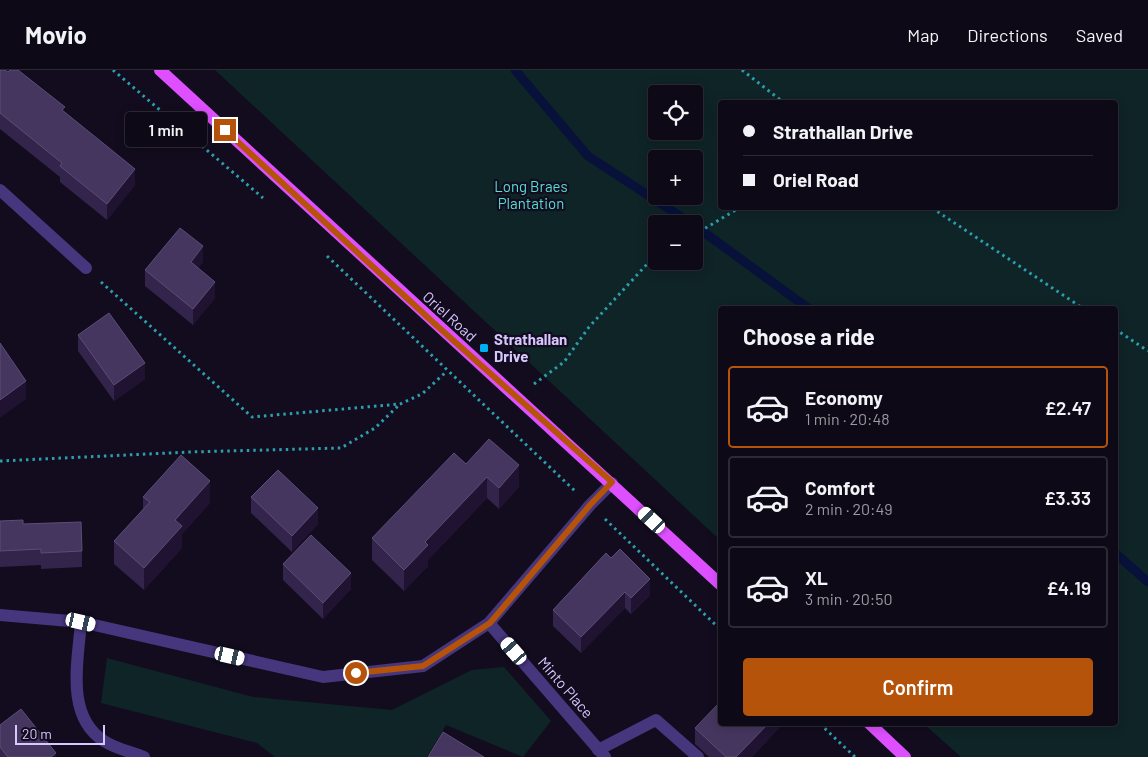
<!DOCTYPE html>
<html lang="en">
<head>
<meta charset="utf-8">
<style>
  body { margin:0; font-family:Barlow,sans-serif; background:#17121f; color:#f1f3f6; height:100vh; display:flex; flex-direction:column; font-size:19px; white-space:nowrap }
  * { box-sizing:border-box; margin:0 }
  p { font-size:16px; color:#9b9aa1 }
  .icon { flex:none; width:28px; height:28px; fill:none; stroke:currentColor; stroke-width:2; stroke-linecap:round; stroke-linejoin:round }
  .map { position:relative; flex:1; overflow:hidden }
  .details { position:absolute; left:718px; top:236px; width:400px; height:420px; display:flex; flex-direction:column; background:#0e0916; border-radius:5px; box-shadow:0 2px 12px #0003,0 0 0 1px #2e2a35 }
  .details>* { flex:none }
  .guide { position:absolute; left:718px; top:30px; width:400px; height:110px; border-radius:5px; box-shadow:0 2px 12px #0003,0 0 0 1px #2e2a35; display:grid; align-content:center; height:110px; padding:0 25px; background:#0e0916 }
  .buttons { position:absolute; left:648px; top:15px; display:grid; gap:10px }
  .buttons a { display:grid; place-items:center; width:55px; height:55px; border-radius:5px; background:#0e0916; box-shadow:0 2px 12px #0003,0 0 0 1px #2e2a35; font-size:25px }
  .scale { position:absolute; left:15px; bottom:12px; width:90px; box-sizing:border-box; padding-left:5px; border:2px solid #d8c8ff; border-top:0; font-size:14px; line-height:18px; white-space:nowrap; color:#d8c8ff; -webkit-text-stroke:4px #120c1e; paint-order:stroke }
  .end { position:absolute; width:22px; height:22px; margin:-11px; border:6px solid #b45309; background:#fff; box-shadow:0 0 0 2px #fff }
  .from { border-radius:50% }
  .bubble { position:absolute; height:35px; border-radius:5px; background:#0e0916; box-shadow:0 2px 12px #0003,0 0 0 1px #2e2a35; font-size:16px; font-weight:600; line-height:35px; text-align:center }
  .car { position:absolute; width:15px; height:30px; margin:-15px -8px; border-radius:6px; box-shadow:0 0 4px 1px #0007; background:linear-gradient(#fff 24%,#345 0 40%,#fff 0 76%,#345 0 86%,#fff 0) }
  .guide b { display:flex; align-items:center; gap:18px; height:48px; font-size:19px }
  .guide b+b { border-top:1px solid #2e2a35 }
  .guide i { width:12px; height:12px; background:#f1f3f6 }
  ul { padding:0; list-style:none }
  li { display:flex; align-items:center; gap:15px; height:82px; margin:0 10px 8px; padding:0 15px; border:2px solid #2e2a35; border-radius:5px }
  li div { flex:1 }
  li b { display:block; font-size:19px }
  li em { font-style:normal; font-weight:600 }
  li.selected { border-color:#b45309 }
  li>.icon { width:45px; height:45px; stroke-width:1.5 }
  h2 { padding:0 25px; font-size:22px; line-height:60px }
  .button { display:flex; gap:10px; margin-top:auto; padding:10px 25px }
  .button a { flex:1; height:58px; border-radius:5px; background:#b45309; color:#fff; font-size:20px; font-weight:600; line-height:58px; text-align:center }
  header { display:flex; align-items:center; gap:30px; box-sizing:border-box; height:70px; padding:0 25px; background:#0e0916; border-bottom:1px solid #2e2a35 }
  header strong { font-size:24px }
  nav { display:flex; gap:28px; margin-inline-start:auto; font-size:18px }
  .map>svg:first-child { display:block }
</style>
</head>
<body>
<header>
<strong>Movio</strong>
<nav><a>Map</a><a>Directions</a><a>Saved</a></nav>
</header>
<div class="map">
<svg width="1148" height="687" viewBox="0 0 1148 687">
  <rect width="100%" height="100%" fill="#120c1e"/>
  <path fill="#0f2427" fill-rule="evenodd" d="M215,0H1148V687H961L924,654H1115V239H720V470ZM656,24H694V61H656ZM720,32H1115V138H720ZM656,89H694V126H656ZM656,154H694V191H656Z
    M107,588L253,627L392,640L472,600L504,597L551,651L523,687L446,655L427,687H275L257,673L101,633Z"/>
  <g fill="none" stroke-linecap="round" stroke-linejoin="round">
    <path stroke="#08113a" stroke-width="9" d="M515,0L588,86L692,154
      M694,155L809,239
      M1115,483L1148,512"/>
    <path stroke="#2c9faf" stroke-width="3" stroke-dasharray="2.5 4" stroke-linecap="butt" d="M113,0L263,128
      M742,0L783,32
      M932,138L1084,239
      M694,165L739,138
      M327,186L575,421
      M101,212L252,347L400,334L422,324L447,301
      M1115,259L1148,281
      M534,314L564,292L589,257L649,192L656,188
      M0,391L190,382L341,378L375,358L399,335
      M605,449L720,559
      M820,654L855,687"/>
    <path stroke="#46367d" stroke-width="12" d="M0,120L86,198
      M0,545L81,552L323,607L423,596L489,553L590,435L612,413
      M81,552C78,591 65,646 104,671C116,679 132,682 144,687
      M489,553L605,687
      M598,680L656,650L698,687"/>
    <path stroke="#dd4fff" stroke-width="12" d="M160,0L720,514
      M870,654L905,687"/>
  </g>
  <path fill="#33244c" d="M0,0L65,42L135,115L107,150L60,112V107L0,59Z
    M203,192L198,198L215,228L193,255L145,216V200Z
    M78,265L145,309L114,331L78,281Z
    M466,394L519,417L499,439L487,428L428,490V496L404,521L372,490V468Z
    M143,427L210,433L182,464V478L144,520L114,494V471L143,439Z
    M251,427L318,454L292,482L251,443Z
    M0,451L23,454L82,481V497L41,499V495L0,497Z
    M606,483L650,525L631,544L625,538L581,583L553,556V540Z
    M283,494L351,519L323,549L283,510Z
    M779,654V658L752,687H709L695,674V658Z
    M0,655L56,687H0Z"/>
  <path fill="#1f1331" d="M135,99V115L107,150V134Z
    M203,176V192L191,208V192Z
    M215,212V228L193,255V239Z
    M145,293V309L114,331V315Z
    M26,311V329L0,348V330Z
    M519,395V417L499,439V418Z
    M487,407V428L428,490V496L404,521V500L425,472Z
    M210,411V433L182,464V478L144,520V498L175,450Z
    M318,438V454L292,482V466Z
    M351,503V519L323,549V533Z
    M650,509V525L631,544V528Z
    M625,522V538L581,583V567Z
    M768,654H779V658L752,687H736Z
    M56,683V687H51Z"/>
  <path fill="#45365f" stroke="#5c4d78" d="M0,0H5L8,2L10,0H18L65,37L62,40L135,99L107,134L60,96L62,93L0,43Z
    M180,158L203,176L191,192L215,212L193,239L145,200Z
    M109,243L145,293L114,315L78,265Z
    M0,273L26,311L0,330Z
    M489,369L519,395L499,418L487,407L425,472L428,475L404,500L372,468L454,383L466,394Z
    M181,385L210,411L175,450L182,456L144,498L114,471L150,432L143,427Z
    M278,400L318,438L292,466L251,427Z
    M23,450V454L81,452L82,481L41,483V479L0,481V451Z
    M311,465L351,503L323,533L283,494Z
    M620,479L650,509L631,528L625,522L581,567L553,540L606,483L611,488Z
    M720,632V654H768L736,687H726L695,658Z
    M21,639L56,683L51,687H8L0,677V655Z
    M443,662L484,687H428Z"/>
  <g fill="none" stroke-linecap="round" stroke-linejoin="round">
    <path stroke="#b45309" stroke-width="6" d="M225,60L436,255L612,412L590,435L490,553L423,596L356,603"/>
  </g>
  <rect fill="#00aff3" stroke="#120c1e" stroke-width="2" x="479" y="273" width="10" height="10" rx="2.5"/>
  <g text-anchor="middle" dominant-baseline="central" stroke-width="4.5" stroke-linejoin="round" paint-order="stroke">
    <g font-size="15" fill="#55ded5" stroke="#120c1e">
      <text x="531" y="116">Long Braes<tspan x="531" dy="17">Plantation</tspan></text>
    </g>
    <g font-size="15" fill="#d8c8ff" stroke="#120c1e">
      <text transform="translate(450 246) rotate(42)">Oriel Road</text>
      <text transform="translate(566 617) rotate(49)">Minto Place</text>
    </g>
    <g font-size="15" font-weight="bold" fill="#d8c8ff" stroke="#120c1e" text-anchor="start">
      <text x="494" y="269">Strathallan<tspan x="494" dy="17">Drive</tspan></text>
    </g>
  </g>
</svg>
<div class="buttons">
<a><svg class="icon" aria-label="locate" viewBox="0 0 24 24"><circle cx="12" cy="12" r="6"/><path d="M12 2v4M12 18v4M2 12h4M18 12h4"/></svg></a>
<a>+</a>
<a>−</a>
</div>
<div class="scale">20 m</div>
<i class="end from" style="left:356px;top:603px"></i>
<i class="end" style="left:225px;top:60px"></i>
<div class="bubble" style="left:125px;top:42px;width:82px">1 min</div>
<i class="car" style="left:652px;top:450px;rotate:313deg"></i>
<i class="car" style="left:81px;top:552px;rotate:103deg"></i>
<i class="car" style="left:514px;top:581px;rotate:319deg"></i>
<i class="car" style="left:230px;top:586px;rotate:103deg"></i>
<div class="guide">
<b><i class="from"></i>Strathallan Drive</b>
<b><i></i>Oriel Road</b>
</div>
<section class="details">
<h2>Choose a ride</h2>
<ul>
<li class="selected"><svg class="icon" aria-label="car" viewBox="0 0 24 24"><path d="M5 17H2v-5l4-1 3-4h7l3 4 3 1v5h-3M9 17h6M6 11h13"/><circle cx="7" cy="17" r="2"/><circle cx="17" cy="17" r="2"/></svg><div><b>Economy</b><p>1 min · 20:48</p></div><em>£2.47</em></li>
<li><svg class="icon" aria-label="car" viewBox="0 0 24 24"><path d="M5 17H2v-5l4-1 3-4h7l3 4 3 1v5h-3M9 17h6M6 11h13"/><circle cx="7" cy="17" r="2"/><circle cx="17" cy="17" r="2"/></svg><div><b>Comfort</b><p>2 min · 20:49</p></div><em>£3.33</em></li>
<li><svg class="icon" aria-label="car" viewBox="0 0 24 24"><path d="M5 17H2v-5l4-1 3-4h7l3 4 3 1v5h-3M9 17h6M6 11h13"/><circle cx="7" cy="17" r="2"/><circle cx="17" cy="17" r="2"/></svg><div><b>XL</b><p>3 min · 20:50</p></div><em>£4.19</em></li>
</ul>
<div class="button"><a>Confirm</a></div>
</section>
</div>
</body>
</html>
